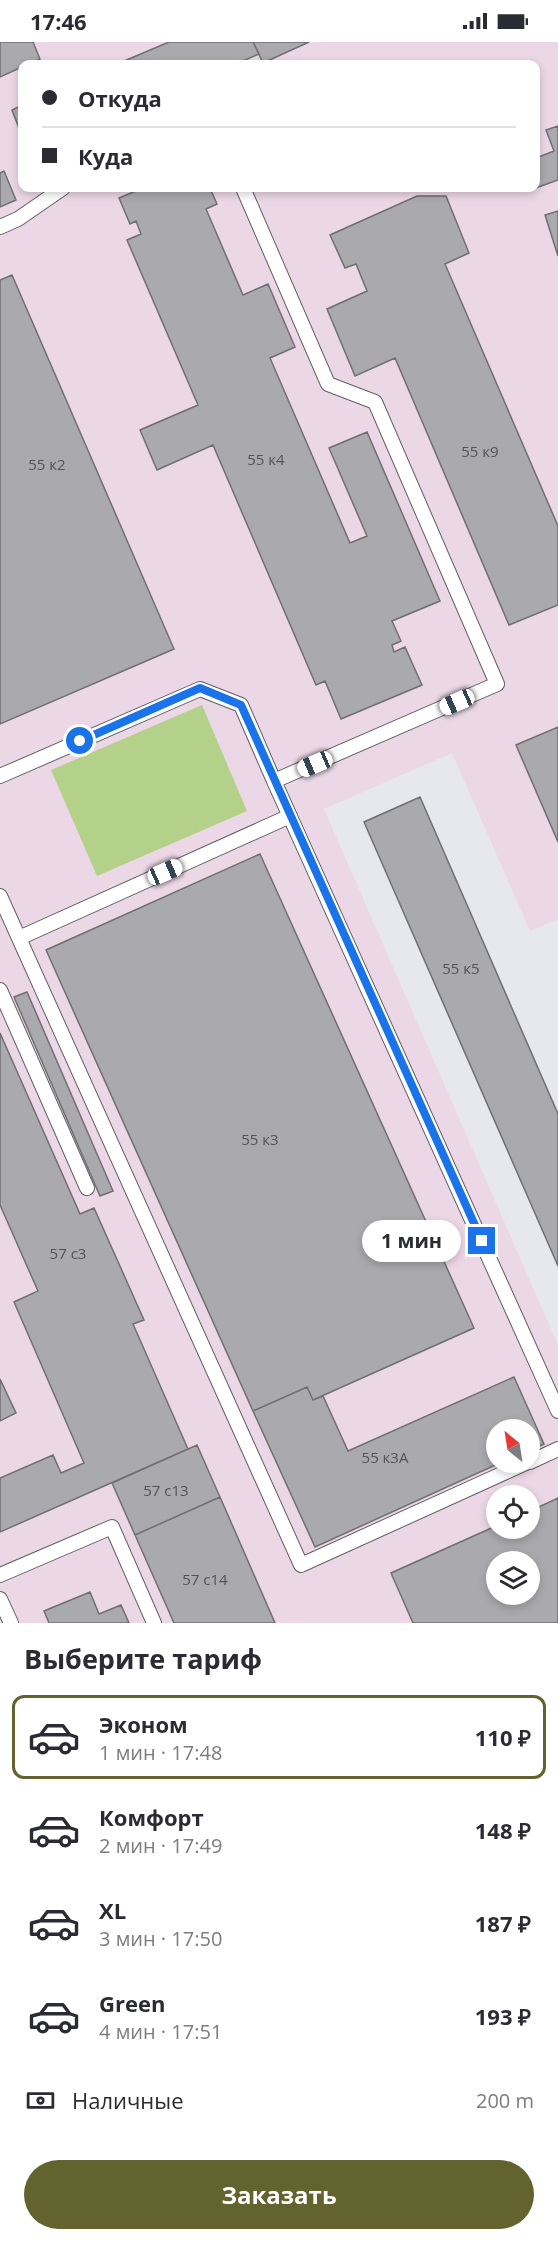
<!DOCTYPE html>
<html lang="ru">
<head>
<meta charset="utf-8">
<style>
  body { margin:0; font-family:"Open Sans",sans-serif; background:#f7f7f7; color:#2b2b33; height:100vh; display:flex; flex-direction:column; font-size:22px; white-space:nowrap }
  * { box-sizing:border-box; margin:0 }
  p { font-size:20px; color:#7c7c81 }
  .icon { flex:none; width:33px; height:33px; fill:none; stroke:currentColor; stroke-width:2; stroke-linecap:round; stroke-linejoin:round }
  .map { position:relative; height:1581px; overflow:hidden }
  .details { display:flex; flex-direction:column; background:#fff; flex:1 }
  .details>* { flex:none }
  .guide { position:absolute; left:18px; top:18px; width:522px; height:132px; border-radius:12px; box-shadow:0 3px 9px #0003; display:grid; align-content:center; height:132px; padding:0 24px; background:#fff }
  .needle { width:39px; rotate:330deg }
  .buttons { position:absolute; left:486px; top:1377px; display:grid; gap:12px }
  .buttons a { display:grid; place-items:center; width:54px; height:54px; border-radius:50%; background:#fff; box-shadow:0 3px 9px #0003; font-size:30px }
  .end { position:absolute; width:27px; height:27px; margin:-14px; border:8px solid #1a73e8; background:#fff; box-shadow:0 0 0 3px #fff }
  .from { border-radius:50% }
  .bubble { position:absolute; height:42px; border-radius:21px; background:#fff; box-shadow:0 3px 9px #0003; font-size:20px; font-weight:700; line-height:42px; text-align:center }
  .car { position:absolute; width:18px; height:36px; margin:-18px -9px; border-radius:8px; box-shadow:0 0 4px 2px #0007; background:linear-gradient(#fff 24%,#345 0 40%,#fff 0 76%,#345 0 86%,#fff 0) }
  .guide b { display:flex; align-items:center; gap:21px; height:57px; font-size:22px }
  .guide b+b { border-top:2px solid #e1e1e2 }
  .guide i { width:15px; height:15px; background:#2b2b33 }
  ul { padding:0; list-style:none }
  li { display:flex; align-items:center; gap:18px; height:84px; margin:0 12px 9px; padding:0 12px; border:3px solid transparent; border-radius:12px }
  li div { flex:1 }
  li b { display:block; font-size:22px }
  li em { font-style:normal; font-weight:700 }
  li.current { border-color:#636330 }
  li>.icon { width:54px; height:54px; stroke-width:1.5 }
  h2 { padding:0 24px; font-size:27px; line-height:72px }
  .pay { display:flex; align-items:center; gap:15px; height:66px; padding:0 24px; font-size:22px }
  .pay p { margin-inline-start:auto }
  .button { display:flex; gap:12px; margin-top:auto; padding:12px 24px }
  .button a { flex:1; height:69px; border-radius:36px; background:#636330; color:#fff; font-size:24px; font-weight:700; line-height:69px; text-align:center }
  .status { display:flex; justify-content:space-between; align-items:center; height:42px; padding:0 30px; background:#fff; direction:ltr }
  .status svg { height:16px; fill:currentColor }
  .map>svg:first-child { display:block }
</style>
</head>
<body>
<div class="status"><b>17:46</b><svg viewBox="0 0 49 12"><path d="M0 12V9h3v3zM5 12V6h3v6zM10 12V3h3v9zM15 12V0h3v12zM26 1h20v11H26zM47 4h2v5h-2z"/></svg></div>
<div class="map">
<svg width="558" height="1581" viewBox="0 0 558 1581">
  <rect width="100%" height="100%" fill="#e6e8ed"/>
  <path fill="#ecd7e6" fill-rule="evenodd" d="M0,0H558V877L530,889L452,711L324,767L558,1303V1581H0ZM22,22H536V146H22ZM496,1388H530V1420H496ZM496,1454H530V1486H496ZM496,1520H530V1552H496Z"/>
  <path fill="#b4d189" d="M202,663L247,769L97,834L51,728Z"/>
  <path fill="#aaaaae" stroke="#6f6f73" stroke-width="1.5" fill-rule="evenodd" d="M0,0H33L40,17L29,22H22V25L0,35Z
    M169,0H253L259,12L236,22H117Z
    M253,0H309L263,21Z
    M22,63V94L12,68Z
    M558,84V138L530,148L529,146H536V116L554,109L546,88Z
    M4,129L16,158L0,165V131Z
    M143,146H210L217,162L206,167L243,253L268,242L295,305L270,316L350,501L367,494L329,406L367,390L440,559L392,579L401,599L392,603L394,610L405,605L422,643L341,677L325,639L316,643L213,403L157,428L140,388L198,363L127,198L141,192L136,179L130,182L119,156Z
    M417,154H446L469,211L445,222L558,484V563L509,583L395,316L355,334L327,267L367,249L356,222L345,226L330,193Z
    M558,169V214L545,173Z
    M12,233L174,607L0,682V238Z
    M558,685V800L516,703Z
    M420,755L558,1072V1224L364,780Z
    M260,812L474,1286L313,1358L307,1345L253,1369L46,908Z
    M27,950L113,1149L100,1154L14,955Z
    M0,991L80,1172L94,1166L144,1278L133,1282L188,1407L0,1490V1436L53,1413L61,1431L84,1421L14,1260L38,1249L0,1163Z
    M514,1335L544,1402L530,1408V1388H496V1420H502L315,1505L253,1369L307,1345L313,1358L323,1354L348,1409Z
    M0,1337L16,1371L0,1379Z
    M197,1403L220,1455L135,1493L112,1441Z
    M220,1455L275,1581H174L135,1493Z
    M558,1456V1581H413L391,1531L496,1484V1486H530V1469ZM496,1520H530V1552H496Z
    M90,1550L99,1572L121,1563L129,1581H49L44,1569Z"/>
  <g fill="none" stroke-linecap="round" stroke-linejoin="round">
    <g stroke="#5e6064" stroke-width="16">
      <path id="service" d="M0,185L18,177L63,146
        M0,734L200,647L241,663L274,739L497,642L375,360L328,342L243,146
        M274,739L558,1369
        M0,854L301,1523L528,1420
        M19,896L290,774
        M0,948L87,1146
        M530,1420L558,1407
        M0,1533L112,1485L154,1581
        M0,1557L11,1581"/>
    </g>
    <use href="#service" stroke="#fff" stroke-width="14"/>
  </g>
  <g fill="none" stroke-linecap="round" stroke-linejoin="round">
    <path stroke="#1a73e8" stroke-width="8" d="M80,699L200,646L241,663L482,1199"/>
  </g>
  <g text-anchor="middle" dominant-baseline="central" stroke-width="5" stroke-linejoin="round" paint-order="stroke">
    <g font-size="15" fill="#525355">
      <text x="480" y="409">55 к9</text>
      <text x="266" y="417">55 к4</text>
      <text x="47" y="422">55 к2</text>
      <text x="461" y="926">55 к5</text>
      <text x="260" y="1097">55 к3</text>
      <text x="68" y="1211">57 с3</text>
      <text x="385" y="1415">55 к3А</text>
      <text x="166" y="1448">57 с13</text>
      <text x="205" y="1537">57 с14</text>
    </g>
  </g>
</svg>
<div class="buttons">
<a><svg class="needle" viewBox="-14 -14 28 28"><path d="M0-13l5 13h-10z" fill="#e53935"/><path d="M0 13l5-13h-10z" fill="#7c7c81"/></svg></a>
<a><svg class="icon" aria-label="locate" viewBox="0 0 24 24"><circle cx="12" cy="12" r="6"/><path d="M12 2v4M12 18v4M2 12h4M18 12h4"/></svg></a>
<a><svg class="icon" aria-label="layers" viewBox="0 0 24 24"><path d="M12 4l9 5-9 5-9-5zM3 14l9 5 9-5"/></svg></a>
</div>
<i class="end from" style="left:80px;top:699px"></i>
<i class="end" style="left:482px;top:1199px"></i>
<div class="bubble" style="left:362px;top:1178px;width:99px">1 мин</div>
<i class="car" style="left:457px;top:660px;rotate:246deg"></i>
<i class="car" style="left:315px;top:722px;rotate:247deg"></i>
<i class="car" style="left:165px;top:830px;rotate:66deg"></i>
<div class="guide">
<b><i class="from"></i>Откуда</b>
<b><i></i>Куда</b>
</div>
</div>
<section class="details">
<h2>Выберите тариф</h2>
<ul>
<li class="current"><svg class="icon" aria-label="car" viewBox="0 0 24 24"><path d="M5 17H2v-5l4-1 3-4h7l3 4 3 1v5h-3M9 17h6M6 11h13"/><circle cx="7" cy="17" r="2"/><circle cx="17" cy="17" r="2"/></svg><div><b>Эконом</b><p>1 мин · 17:48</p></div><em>110 ₽</em></li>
<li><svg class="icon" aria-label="car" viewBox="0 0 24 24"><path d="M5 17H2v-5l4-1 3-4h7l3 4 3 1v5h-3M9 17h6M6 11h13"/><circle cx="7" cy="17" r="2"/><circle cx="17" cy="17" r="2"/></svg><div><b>Комфорт</b><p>2 мин · 17:49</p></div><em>148 ₽</em></li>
<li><svg class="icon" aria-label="car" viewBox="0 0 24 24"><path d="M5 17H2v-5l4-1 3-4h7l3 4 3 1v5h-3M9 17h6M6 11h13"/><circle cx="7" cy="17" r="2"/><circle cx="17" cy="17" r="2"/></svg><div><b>XL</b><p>3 мин · 17:50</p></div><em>187 ₽</em></li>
<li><svg class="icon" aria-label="car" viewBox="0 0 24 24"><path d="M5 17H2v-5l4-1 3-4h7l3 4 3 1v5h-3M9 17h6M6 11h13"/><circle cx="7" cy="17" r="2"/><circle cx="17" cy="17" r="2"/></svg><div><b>Green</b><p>4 мин · 17:51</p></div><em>193 ₽</em></li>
</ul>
<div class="pay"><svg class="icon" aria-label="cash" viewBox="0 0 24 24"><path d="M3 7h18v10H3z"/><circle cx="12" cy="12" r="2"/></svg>Наличные<p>200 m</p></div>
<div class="button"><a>Заказать</a></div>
</section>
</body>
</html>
